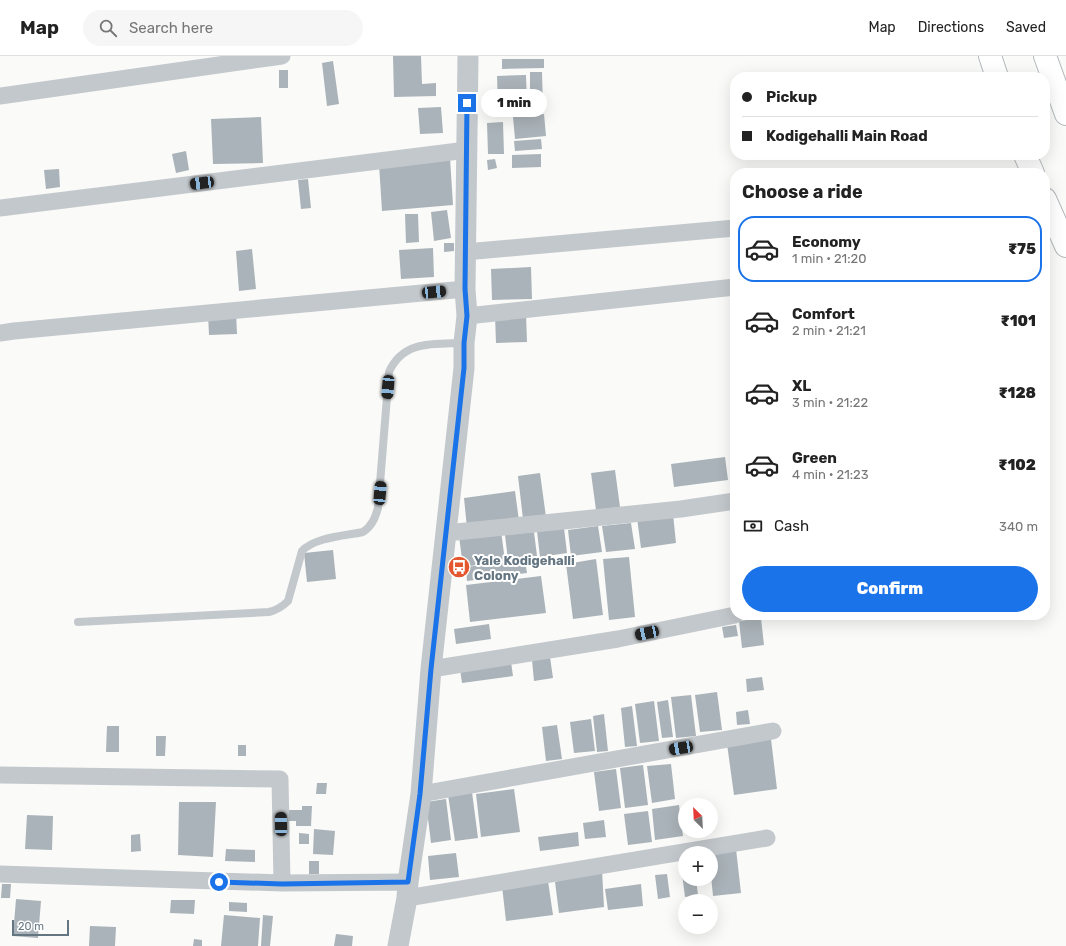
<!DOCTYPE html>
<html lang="en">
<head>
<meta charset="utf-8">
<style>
  body { margin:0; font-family:Rubik,sans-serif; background:#f6f6f6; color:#222; height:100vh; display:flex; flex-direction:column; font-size:15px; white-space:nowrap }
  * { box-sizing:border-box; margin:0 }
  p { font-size:13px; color:#767676 }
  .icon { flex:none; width:22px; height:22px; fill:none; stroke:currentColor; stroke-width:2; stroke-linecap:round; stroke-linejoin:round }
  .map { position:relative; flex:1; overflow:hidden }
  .side { position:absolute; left:730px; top:112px; width:320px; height:452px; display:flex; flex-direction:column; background:#fff; border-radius:16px; box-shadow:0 4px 16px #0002 }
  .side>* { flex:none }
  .banner { position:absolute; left:730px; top:16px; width:320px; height:88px; border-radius:16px; box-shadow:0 4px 16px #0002; display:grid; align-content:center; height:88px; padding:0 12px; background:#fff }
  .needle { width:26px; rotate:336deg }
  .buttons { position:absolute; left:678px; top:742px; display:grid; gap:8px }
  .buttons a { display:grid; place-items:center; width:40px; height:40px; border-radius:50%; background:#fff; box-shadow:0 4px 16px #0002; font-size:20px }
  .scale { position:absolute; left:12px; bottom:10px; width:57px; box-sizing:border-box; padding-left:4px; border:2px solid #657683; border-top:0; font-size:11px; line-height:14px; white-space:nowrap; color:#657683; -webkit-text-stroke:3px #fff; paint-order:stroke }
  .end { position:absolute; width:18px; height:18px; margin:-9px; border:5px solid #1a73e8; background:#fff; box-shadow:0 0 0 2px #fff }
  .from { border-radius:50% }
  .bubble { position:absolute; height:28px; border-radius:14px; background:#fff; box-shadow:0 4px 16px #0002; font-size:13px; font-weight:800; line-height:28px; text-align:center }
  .car { position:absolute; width:12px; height:24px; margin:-12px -6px; border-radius:5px; box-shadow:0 0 3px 1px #0007; background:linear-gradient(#222 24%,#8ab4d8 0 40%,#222 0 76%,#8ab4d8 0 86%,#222 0) }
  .banner b { display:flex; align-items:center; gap:14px; height:38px; font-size:15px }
  .banner b+b { border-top:1px solid #e0e0e0 }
  .banner i { width:10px; height:10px; background:#222 }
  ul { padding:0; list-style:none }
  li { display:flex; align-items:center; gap:12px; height:66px; margin:0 8px 6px; padding:0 4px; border:2px solid transparent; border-radius:16px }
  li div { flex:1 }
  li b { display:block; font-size:15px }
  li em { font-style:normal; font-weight:800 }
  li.on { border-color:#1a73e8 }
  li>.icon { width:36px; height:36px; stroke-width:1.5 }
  h2 { padding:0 12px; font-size:18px; line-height:48px }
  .pay { display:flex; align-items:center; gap:10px; height:44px; padding:0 12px; font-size:15px }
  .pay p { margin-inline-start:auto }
  .primary-button { display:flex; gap:8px; margin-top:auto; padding:8px 12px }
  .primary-button a { flex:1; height:46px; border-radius:24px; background:#1a73e8; color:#fff; font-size:16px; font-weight:800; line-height:46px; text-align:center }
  header { display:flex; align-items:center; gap:24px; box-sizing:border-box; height:56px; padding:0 20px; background:#fff; border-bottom:1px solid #e0e0e0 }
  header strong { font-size:19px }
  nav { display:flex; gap:22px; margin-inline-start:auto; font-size:14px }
  .search { width:280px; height:36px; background:#f6f6f6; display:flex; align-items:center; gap:10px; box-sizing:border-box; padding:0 14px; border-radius:22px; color:#767676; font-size:15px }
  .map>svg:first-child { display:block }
</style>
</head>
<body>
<header>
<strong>Map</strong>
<div class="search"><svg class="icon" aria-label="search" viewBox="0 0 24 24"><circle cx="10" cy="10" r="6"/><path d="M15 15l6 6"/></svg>Search here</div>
<nav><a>Map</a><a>Directions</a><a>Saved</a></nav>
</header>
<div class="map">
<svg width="1066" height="890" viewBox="0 0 1066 890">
  <rect width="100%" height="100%" fill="#fafaf8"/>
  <path fill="#aab3b9" d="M393,0H421L422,28L436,27V40L394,41Z
    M502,3H544V12L502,13Z
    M333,5L339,48L327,50L322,7Z
    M279,14H288V32H279Z
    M530,16H542L543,51L530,52Z
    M526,19L527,51H498L497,20Z
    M441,51L443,77L420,78L418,52Z
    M544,58L546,80L515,83L513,61Z
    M261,61L263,107L213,108L211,63Z
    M503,66L504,98H488L487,67Z
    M541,83L542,93L515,95L514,85Z
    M186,95L189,114L176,117L172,98Z
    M541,98V111L512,112V99Z
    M450,102L453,149L382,155L379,108Z
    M495,103L497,112L488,114L487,104Z
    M59,113L60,131L46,133L44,114Z
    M308,123L311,152L301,153L298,124Z
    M447,154L451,182L434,185L431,156Z
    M405,158H418L419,186L406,187Z
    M444,187H454V195L444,196Z
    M433,192L434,221L401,223L399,194Z
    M252,193L256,233L239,235L236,195Z
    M531,211L532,243L492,244L491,213Z
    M236,256L237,278L209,279L208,258Z
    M526,258L527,286L496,287L495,259Z
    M725,401L728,424L674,431L671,408Z
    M615,414L620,451L596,454L591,417Z
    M540,417L546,461L523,463L518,420Z
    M515,435L519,465L467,472L464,442Z
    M673,458L676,487L641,492L637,462Z
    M631,467L635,493L606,496L602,470Z
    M598,470L602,496L571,500L568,474Z
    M564,472L567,497L540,501L537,475Z
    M501,475L505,505L463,511L459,480Z
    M534,476L537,500L508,504L505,479Z
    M333,494L336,523L307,526L304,497Z
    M629,501L635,561L609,564L603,503Z
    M596,503L603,559L573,563L566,508Z
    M525,504L527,517L467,525L466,511Z
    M541,520L546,557L470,566L466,529Z
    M761,562L764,589L742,592L739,565Z
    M489,568L491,583L456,588L454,573Z
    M736,569L738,580L724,582L722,571Z
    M550,601L553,622L534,625L532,604Z
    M511,606L513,620L462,627L460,613Z
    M762,621L764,634L747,636L746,623Z
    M717,636L722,674L700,676L695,639Z
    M691,639L696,680L676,682L671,641Z
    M668,644L673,681L662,682L657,646Z
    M654,645L659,685L640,687L635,648Z
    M632,650L637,690L625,691L621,652Z
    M748,654L750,668L737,669L736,656Z
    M604,658L608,695L597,696L593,660Z
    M591,663L595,695L574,697L570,666Z
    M557,669L562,703L546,705L542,671Z
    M107,670H119V696H106Z
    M156,680H166L165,700H156Z
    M771,683L777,733L734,739L727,688Z
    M238,689H246V700H238Z
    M671,708L675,743L652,747L647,710Z
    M643,709L648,749L625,752L620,712Z
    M616,713L621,752L599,755L594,716Z
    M317,727H327L326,738H316Z
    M514,733L520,776L481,781L476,738Z
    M472,736L478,782L455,785L448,739Z
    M446,743L451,784L431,787L426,746Z
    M179,746H216L213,801L178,799Z
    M679,749L683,780L655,784L652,753Z
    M302,750H312L311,770H296V765H285V754H302Z
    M648,755L652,786L628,789L624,758Z
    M27,759L53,760L52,794L25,793Z
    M604,764L606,781L585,783L583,767Z
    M314,773L335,775L333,799L313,798Z
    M578,776L579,790L540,795L538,781Z
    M299,777L309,778V788H299Z
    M140,778L141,795L131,796V779Z
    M226,793L255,794V806L225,805Z
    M736,793L741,837L713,840L711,820V796Z
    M456,797L459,821L430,824L428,800Z
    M685,801V823H696L698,839L685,841L680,802Z
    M309,805H319V818H309Z
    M602,814L604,851L559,857L555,826Z
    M667,818L670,841L658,843L655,819Z
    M548,825L553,859L506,865L502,830Z
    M2,828H11L10,842H1Z
    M641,828L643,850L608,854L605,833Z
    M16,843L41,845L38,882L13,880Z
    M171,844H195L194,858L170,857Z
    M229,846L247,847V856L229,855Z
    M224,859L260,862L258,890H221Z
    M263,859L273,860L270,890H261Z
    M90,870L116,871L115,890H89Z
    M336,878L353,880L352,890H334Z
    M194,883L202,884V890H193Z"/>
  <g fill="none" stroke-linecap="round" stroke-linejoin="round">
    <g stroke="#b4b9bd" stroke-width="24">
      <path id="motorway" d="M990,0L997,21
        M1045,0L1066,58
        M1025,99L1033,117
        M1045,143L1066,190"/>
    </g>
    <path stroke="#c3c8cc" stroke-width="8" d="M78,566L269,556C277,554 282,551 288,545L302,495C315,481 345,480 363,476C372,470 375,462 378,452L389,316C403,284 434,288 463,287"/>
    <path stroke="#c3c8cc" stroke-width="17" d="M0,40L282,0
      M0,152L467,94
      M465,196L735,172
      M467,260L735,231
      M0,277L14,275L465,233
      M446,477L681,453L735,445
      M431,613L618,583L735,559
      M0,719L280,723L282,827
      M421,738L773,675
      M0,818L282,827L408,826
      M407,842L767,782"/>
    <path stroke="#c3c8cc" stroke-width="21" d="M398,890L407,842L408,826L421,738L431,613L464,312V287L467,260L465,233L468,0"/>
    <use href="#motorway" stroke="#fff" stroke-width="22"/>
  </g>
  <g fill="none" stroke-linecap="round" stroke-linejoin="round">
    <path stroke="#1a73e8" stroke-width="5" d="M219,826L282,828L408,826L420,738L431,613L464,312V287L467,260L465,233L467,47"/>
  </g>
  <defs>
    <g id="bus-disc" transform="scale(1.15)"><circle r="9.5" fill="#e4572e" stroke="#fff"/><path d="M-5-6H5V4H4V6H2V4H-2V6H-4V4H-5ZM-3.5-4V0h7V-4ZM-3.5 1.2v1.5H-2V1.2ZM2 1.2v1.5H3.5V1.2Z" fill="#fff"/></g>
  </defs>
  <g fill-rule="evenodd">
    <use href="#bus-disc" x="459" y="511"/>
  </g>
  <g text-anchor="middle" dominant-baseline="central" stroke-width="4" stroke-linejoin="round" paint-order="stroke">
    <g font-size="13" font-weight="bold" fill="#657683" stroke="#fff" text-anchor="start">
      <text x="474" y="504">Yale Kodigehalli<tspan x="474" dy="15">Colony</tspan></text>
    </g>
  </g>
</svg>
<div class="buttons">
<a><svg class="needle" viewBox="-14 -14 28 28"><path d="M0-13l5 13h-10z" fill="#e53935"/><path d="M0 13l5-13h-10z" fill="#767676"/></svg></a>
<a>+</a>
<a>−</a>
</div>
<div class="scale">20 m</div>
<i class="end from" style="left:219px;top:826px"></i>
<i class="end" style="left:467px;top:47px"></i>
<div class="bubble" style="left:481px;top:33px;width:66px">1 min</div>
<i class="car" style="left:202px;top:127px;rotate:263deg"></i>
<i class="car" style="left:434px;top:236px;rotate:85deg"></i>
<i class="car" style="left:388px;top:331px;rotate:185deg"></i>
<i class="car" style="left:380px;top:437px;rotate:5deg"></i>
<i class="car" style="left:647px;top:577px;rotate:258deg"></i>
<i class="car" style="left:681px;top:692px;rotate:260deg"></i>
<i class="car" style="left:281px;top:768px;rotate:359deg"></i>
<div class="banner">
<b><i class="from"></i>Pickup</b>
<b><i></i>Kodigehalli Main Road</b>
</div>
<section class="side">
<h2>Choose a ride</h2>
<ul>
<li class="on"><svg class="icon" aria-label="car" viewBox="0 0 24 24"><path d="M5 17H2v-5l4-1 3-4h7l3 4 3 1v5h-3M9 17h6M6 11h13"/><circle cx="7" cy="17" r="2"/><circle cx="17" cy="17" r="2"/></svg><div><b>Economy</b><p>1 min · 21:20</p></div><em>₹75</em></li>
<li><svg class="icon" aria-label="car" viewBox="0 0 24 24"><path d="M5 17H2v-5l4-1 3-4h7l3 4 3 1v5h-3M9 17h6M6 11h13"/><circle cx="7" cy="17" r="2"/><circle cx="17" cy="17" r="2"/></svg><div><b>Comfort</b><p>2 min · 21:21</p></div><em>₹101</em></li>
<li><svg class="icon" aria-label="car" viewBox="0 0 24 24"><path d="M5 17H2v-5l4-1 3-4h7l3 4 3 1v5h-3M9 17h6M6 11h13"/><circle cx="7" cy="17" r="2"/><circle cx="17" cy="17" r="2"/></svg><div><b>XL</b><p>3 min · 21:22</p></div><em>₹128</em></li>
<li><svg class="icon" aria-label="car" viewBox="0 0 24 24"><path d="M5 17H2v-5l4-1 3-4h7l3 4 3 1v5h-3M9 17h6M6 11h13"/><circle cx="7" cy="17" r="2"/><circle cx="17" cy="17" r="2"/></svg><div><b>Green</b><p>4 min · 21:23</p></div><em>₹102</em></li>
</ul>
<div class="pay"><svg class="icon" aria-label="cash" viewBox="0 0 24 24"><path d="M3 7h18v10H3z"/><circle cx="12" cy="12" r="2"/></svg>Cash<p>340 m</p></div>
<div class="primary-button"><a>Confirm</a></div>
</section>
</div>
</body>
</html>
